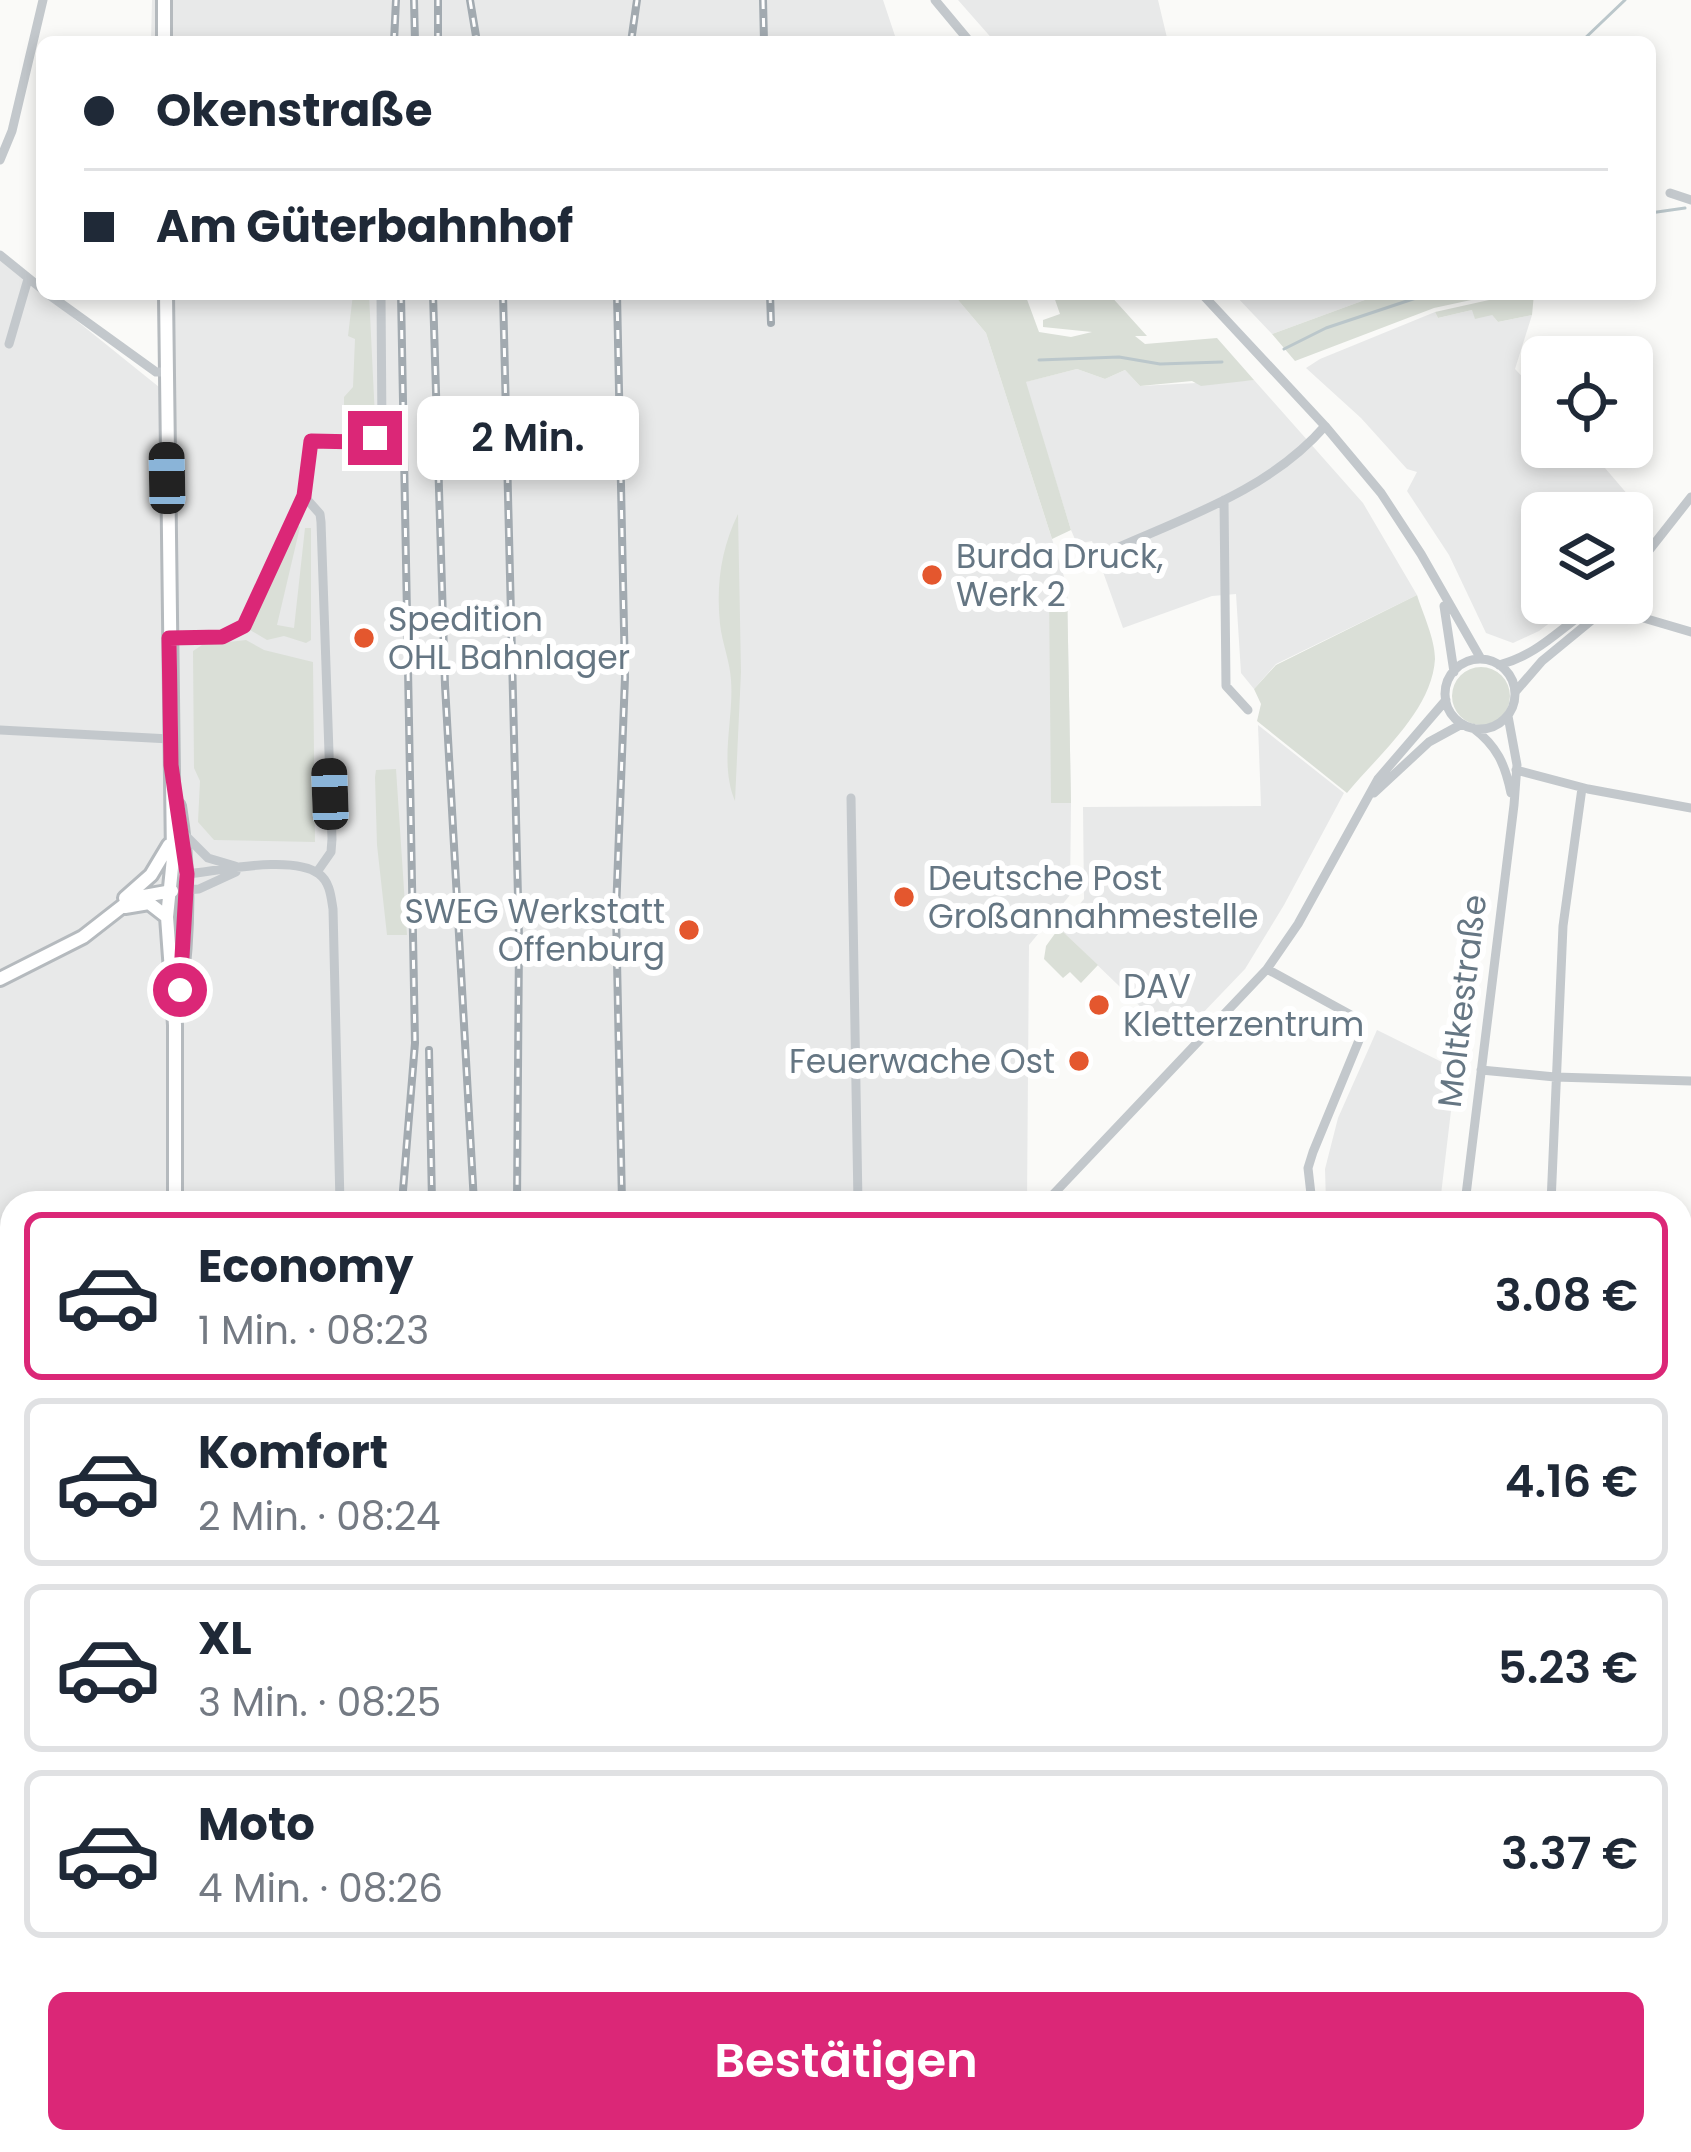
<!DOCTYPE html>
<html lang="de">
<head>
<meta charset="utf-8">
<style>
  body { margin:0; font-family:Poppins,sans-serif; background:#f6f6f7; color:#1f2937; height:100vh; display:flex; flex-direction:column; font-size:45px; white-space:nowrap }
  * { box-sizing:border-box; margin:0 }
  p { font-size:39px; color:#747a83 }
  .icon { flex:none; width:66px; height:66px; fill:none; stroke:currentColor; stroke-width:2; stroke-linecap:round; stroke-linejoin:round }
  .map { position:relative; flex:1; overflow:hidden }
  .side { position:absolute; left:0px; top:1191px; width:1692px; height:963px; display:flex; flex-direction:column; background:#fff; border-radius:36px 36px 0 0; box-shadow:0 6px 18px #0003 }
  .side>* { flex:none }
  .top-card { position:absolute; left:36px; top:36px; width:1620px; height:264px; border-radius:18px; box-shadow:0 6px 18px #0003; display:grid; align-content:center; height:264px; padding:0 48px; background:#fff }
  .fabs { position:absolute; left:1521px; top:336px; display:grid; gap:24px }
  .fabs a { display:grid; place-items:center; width:132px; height:132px; border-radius:18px; background:#fff; box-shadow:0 6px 18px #0003; font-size:60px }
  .end { position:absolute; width:54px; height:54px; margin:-27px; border:15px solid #db2777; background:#fff; box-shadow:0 0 0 6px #fff }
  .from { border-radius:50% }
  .bubble { position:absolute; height:84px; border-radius:18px; background:#fff; box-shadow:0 6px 18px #0003; font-size:39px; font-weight:600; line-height:84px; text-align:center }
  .car { position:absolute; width:36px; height:72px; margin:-36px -18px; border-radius:15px; box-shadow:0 0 9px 3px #0007; background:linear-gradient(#222 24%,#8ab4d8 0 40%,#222 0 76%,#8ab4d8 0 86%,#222 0) }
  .top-card b { display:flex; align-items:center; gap:42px; height:114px; font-size:45px }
  .top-card b+b { border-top:3px solid #e0e1e3 }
  .top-card i { width:30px; height:30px; background:#1f2937 }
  ul { padding:21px 0 0; list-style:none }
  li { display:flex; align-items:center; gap:36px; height:168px; margin:0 24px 18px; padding:0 24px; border:6px solid #e0e1e3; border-radius:18px }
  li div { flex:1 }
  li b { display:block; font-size:45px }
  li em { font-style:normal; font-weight:600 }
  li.current { border-color:#db2777 }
  li>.icon { width:108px; height:108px; stroke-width:1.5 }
  .button { display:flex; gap:24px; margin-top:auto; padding:24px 48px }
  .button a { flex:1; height:138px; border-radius:18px; background:#db2777; color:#fff; font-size:48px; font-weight:600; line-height:138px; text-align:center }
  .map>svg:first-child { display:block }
</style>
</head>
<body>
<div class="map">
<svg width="1691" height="2152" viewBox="0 0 1691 2152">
  <rect width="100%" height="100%" fill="#fafaf8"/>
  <path fill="#e8e9e9" d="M152,0H883L897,42H151Z
    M958,0H1158L1168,42H995Z
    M0,259L159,387L157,294H953L986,333L1067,586L1071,803L1070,895L1029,945L1027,1203H12V1782L0,1783Z
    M1234,294H1381L1272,334Z
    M1472,310L1492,315L1498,322L1532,315L1515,369L1542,397V447H1587L1635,503L1631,513H1542V603H1576L1539,631L1513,643L1486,633L1449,555L1407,491L1417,472L1407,469L1361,418L1306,368L1320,359L1435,312L1438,318Z
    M1077,369L1105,379L1125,370L1140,386L1254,380L1363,503L1417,595L1276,664L1254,689L1241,673L1236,594L1212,596L1123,628L1092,541L1077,544L1071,530L1025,382Z
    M1258,725L1344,793L1284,905L1245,969L1176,1041L1059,928L1084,899L1083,807L1261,806Z
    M1377,1030L1456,1069L1440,1203H1326L1325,1169L1338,1118Z
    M411,2142H606L604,2152H411Z
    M1304,2142H1390L1364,2152H1304Z"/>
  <path fill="#dadfd7" d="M353,294H369L375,418L362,431H344V397L353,387L355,339L348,336Z
    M953,294H1025L1039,332L1071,337L1092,332L1043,327V320L1060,314L1053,294H1109L1147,336H1135L1145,344L1217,338L1254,380L1201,386L1192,381L1140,386L1125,370L1105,379L1077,369L1026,382L1071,530L1052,539L986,333Z
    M1381,294H1499L1434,308L1295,361L1272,334Z
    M1516,294H1534L1532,315L1498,322L1492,315L1475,319L1472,310L1438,318L1435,312Z
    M738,514L741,672L735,801C719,763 734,719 731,680C730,661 722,643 720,624C716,585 721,549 738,514Z
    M295,523L300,527L277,625L294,628L305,528H311V640L306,643L284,636L267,640L250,630Z
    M1067,586L1071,803H1051L1049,590Z
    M1417,595C1423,614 1435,639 1435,659C1432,711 1378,755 1347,793L1257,721L1261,704L1254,689L1276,665Z
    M246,640L264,650L313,662L315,842L214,840L198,822L200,781L194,768L193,651L202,645Z
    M1452 696a29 29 0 1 1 58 0a29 29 0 1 1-58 0Z
    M396,769L407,935H387L377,845L375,777L376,770Z
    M1059,928L1098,965L1081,983L1070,972L1063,978L1044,959L1046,946Z
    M1680,1757L1691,1764V1933L1680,1941Z
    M0,2136L36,2145L172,2142L171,2152H5L0,2149Z
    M1193,2142H1282L1283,2152H1190Z"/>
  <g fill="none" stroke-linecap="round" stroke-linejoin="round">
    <path stroke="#bbc7cb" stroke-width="3" d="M1581,42L1625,0
      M1650,213L1685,208
      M1284,349L1326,328L1428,294
      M1039,360L1119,357L1160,364L1222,362"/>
    <g stroke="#b5babe" stroke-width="18">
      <path id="major" d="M164,0V42
        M166,294L173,858L167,917L175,1025V1203
        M178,806C189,871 187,935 178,1000
        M125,898L151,875L169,845
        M125,907L149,903L167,917
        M0,979L83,937L133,898L172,891
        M0,1970L12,1969
        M184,2152L185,2142"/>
    </g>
    <path stroke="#c3c8cc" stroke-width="9" d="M935,0L970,42
      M0,160L12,131L43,0
      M1670,193L1691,200
      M0,255L42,289
      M48,294L156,372H166
      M1202,294L1325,426L1381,493L1421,554L1481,659
      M9,344L28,279
      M304,496L320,514L321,522L332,839L331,852L317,872
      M1224,500L1226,686L1248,710
      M1074,568C1158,525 1261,500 1325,426
      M1632,572L1691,497
      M1615,603L1630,614L1691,632
      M1444,606L1454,672
      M169,638L222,637L244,625L304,496L312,441L360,442L382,432L381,294
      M1445 694a35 35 0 1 1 70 0a35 35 0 1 1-70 0Z
      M1499,665C1543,653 1563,624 1599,603
      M1516,691L1542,661L1604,610L1605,603
      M1473,728C1497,746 1505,764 1511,793
      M0,730L170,739
      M1516,770L1588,789L1691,808
      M1374,793L1429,742L1462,724
      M851,798L858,1203
      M185,835L208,858L235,866
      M187,874C219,871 293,854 319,874C330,882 331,897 333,909L340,1203
      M186,890L199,889L236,872
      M1267,969L1358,1019L1362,1033L1313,1152L1308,1168L1312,1203
      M1481,1070L1555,1077L1691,1081
      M1045,1203L1267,969L1298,924L1378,779L1446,700
      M1465,1203L1514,805L1517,765L1508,716
      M1551,1203L1563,926L1582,788
      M0,1386L12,1384
      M1680,1410L1691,1407
      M1680,1604L1691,1601
      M0,1652L12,1650
      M1680,1741L1691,1748
      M9,1786L12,1826
      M1680,1961L1691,1952
      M1680,2131L1691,2149
      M0,2132H12
      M397,2142V2152
      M770,2142L773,2152
      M982,2142L986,2152
      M1282,2142L1284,2152
      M1551,2142L1555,2152
      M629,2152L632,2142
      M696,2152L735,2142
      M1190,2152L1193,2142
      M1386,2152L1411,2142"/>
    <use href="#major" stroke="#fff" stroke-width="12"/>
    <g stroke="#a2aab0" stroke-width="8">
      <path id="rail" d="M414,0L415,42
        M470,0L477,42
        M763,0L764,42
        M394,42L396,0
        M438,42V0
        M631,42L637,0
        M401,294L415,1043L402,1203
        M433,294L445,685L474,1203
        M503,294L519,938L517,1203
        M617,294L625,677L616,912L622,1203
        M770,294L771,323
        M429,1050L432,1203
        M451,2142V2152
        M482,2142V2152
        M514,2142V2152
        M533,2142V2152
        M584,2142V2152"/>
    </g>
    <use href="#rail" stroke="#fff" stroke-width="3" stroke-dasharray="9" stroke-linecap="butt"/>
  </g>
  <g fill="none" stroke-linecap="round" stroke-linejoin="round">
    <path stroke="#db2777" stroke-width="15" d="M180,990L187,874L171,765L169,638L222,637L244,626L304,496L311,441L360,442L375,438"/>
  </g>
  <g fill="#e4572e" stroke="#fff" stroke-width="4.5">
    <circle cx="932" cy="575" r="12"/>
    <circle cx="364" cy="638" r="12"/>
    <circle cx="904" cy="897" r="12"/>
    <circle cx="689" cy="930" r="12"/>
    <circle cx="1099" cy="1005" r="12"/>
    <circle cx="1079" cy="1061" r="12"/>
  </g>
  <g text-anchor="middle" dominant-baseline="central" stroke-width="12" stroke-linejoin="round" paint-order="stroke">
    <g font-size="33" fill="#657683" stroke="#fff" text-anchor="start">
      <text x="956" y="556">Burda Druck,<tspan x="956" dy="38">Werk 2</tspan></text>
      <text x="388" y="619">Spedition<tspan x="388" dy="38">OHL Bahnlager</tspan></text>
      <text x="928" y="878">Deutsche Post<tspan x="928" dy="38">Großannahmestelle</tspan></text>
      <text x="665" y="911" text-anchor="end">SWEG Werkstatt<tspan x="665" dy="38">Offenburg</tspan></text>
      <text x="1123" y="986">DAV<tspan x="1123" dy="38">Kletterzentrum</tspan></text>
      <text x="1055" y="1061" text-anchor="end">Feuerwache Ost</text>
    </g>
    <g font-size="33" fill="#657683" stroke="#fff">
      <text transform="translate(1462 1001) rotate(-83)">Moltkestraße</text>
    </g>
  </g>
</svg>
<div class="fabs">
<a><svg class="icon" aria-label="locate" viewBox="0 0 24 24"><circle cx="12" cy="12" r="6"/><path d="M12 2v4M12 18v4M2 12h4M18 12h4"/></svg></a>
<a><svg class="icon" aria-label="layers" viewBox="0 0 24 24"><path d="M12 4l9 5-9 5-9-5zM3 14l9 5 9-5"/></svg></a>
</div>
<i class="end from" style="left:180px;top:990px"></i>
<i class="end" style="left:375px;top:438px"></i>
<div class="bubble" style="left:417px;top:396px;width:222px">2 Min.</div>
<i class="car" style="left:167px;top:478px;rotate:359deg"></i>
<i class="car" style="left:330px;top:794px;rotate:358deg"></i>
<div class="top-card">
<b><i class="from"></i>Okenstraße</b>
<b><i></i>Am Güterbahnhof</b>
</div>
<section class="side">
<ul>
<li class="current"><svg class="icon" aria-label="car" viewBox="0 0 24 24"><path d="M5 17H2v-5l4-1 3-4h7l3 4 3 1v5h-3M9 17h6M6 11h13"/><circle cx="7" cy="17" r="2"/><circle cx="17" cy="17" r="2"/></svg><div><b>Economy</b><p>1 Min. · 08:23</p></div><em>3.08 €</em></li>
<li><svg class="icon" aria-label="car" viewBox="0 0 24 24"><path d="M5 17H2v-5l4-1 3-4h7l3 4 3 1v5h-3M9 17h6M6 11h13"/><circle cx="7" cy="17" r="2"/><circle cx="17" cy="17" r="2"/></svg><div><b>Komfort</b><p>2 Min. · 08:24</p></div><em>4.16 €</em></li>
<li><svg class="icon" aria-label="car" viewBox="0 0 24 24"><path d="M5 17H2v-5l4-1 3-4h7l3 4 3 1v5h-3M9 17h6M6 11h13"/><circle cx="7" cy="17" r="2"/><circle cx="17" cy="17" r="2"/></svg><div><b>XL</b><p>3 Min. · 08:25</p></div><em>5.23 €</em></li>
<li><svg class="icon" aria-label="car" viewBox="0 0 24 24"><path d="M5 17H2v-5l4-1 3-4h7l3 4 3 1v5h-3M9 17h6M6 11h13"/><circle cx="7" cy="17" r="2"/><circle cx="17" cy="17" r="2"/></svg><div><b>Moto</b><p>4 Min. · 08:26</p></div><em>3.37 €</em></li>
</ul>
<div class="button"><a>Bestätigen</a></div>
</section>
</div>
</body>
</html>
